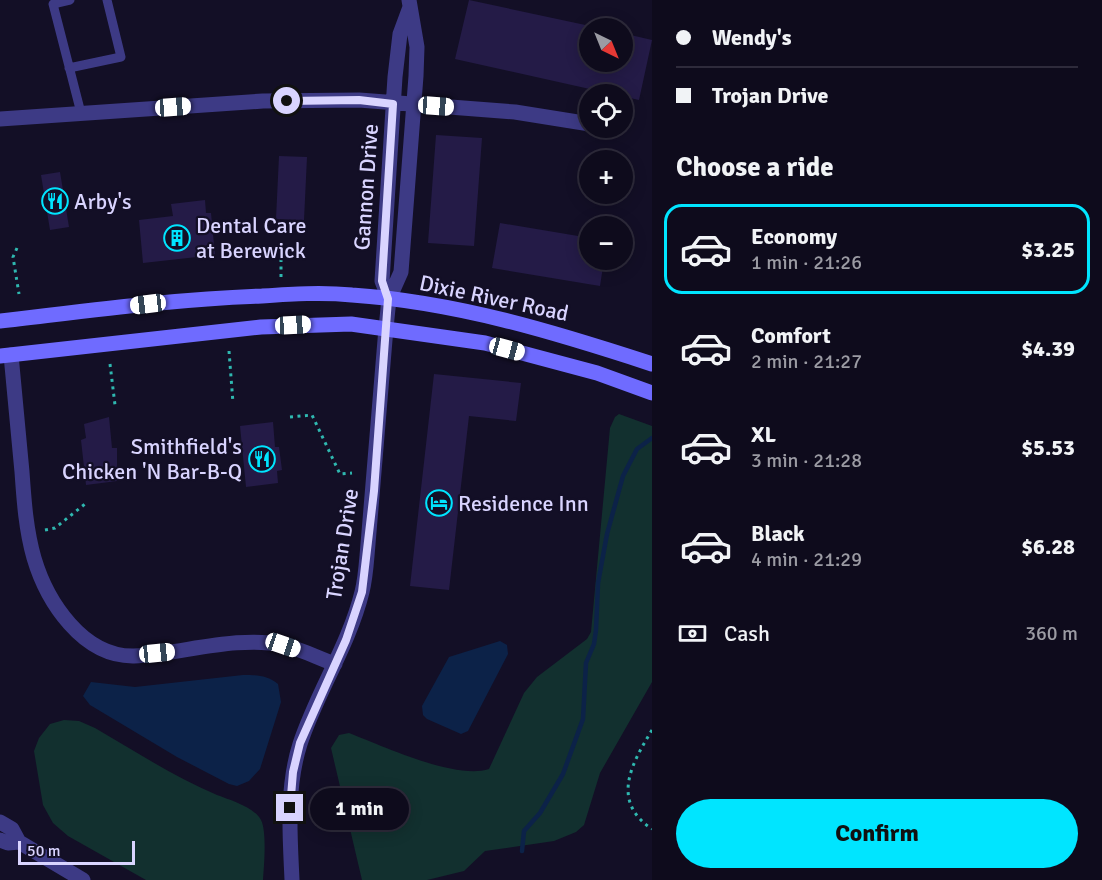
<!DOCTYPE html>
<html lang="en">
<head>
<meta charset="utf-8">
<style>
  body { margin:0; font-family:Signika,sans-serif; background:#171425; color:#f1f3f6; height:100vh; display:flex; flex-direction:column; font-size:22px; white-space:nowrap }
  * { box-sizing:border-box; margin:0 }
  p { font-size:20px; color:#9b9ba3 }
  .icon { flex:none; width:33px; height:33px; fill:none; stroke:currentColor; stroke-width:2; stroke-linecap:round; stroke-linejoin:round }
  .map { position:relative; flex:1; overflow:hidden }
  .panel { display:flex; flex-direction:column; background:#0e0b1c; width:450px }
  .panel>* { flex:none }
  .banner { display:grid; align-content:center; height:132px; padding:0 24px; background:#0e0b1c }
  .needle { width:39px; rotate:137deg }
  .tools { position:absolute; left:579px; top:18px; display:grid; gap:12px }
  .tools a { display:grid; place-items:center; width:54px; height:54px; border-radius:50%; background:#0e0b1c; box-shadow:0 3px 15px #0003,0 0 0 2px #2e2b3b; font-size:30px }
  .scale { position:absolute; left:18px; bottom:15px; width:117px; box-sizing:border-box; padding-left:6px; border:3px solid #d9d4ff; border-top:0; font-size:16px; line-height:21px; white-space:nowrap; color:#d9d4ff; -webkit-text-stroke:4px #130f26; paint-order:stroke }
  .end { position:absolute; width:27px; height:27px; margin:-14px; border:8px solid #d9d4ff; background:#111; box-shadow:0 0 0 3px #111 }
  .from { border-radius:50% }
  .bubble { position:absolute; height:42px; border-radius:21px; background:#0e0b1c; box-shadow:0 3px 15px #0003,0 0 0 2px #2e2b3b; font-size:20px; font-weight:700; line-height:42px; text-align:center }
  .car { position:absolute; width:18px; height:36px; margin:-18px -9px; border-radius:8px; box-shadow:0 0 4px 2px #0007; background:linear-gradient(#fff 24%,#345 0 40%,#fff 0 76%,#345 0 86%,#fff 0) }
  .banner b { display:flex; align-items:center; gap:21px; height:57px; font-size:22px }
  .banner b+b { border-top:2px solid #2e2b3b }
  .banner i { width:15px; height:15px; background:#f1f3f6 }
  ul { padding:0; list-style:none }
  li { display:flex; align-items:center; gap:18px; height:90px; margin:0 12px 9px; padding:0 12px; border:3px solid transparent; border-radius:18px }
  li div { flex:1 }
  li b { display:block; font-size:22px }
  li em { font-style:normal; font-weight:700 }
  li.on { border-color:#00e5ff }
  li>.icon { width:54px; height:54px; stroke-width:1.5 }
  h2 { padding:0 24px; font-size:27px; line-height:72px }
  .pay { display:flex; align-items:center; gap:15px; height:66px; padding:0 24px; font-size:22px }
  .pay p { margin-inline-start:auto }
  .primary-button { display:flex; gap:12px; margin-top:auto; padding:12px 24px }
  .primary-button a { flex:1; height:69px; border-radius:36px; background:#00e5ff; color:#111; font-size:24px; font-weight:700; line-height:69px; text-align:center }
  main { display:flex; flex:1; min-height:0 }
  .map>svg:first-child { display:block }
</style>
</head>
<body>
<main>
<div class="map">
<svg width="652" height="880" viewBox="0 0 652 880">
  <rect width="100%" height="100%" fill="#130f26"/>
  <path fill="#12302f" d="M619,414L652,426V682L600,773L584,825L576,832L554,841L485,851L464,871L427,880H362L331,748L339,735L349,733C383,746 455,780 489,769L524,693L537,677L587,639L591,632L610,428L615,417Z
    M64,720L79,721L95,728C135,751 174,777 217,795C230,800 254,807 261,820C267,832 264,866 263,880H146L68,836L53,823L43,805L34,751L39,738L50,724Z"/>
  <path fill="#0c2248" d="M500,641L507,645L508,654L468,731L461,734L427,719L423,715L422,706L449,657Z
    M243,675C257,675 267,675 278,684L281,702L260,769L249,781L237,786L229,784L177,757L90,705L83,696L91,682L135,687Z"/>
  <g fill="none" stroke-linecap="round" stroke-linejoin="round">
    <path stroke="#0c2248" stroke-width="4.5" d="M522,851L524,831L540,813L563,774L583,719L586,663L594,644L596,630L598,583L607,534L623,476L637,449L652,438"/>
  </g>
  <path fill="#241b47" d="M469,0L590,26V62H622V33L652,40L639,100L455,59Z
    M436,135L482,138L474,246L428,243Z
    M279,156L307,157L304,220L276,219Z
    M60,172L69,227L50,230L41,175Z
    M205,200L206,213H211L215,255L143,263L139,220L173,216L171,204Z
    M500,223L590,238V260H604L600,286L492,268Z
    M434,374L521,383L516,421L469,416L449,590L410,586Z
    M109,417L112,448H117V481L86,485L81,440L86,438L84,424Z
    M273,422L275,447H279L282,470L277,471L278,483L246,487L240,426Z"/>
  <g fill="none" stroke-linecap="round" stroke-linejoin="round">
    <path stroke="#2fb8b0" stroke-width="3" stroke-dasharray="3 4.5" stroke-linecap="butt" d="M17,248L13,257L19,294
      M281,277V241
      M229,351L233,403
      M110,364L115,405
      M290,417L312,415L340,474L352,473
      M45,530L55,528L85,504
      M652,730C632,763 610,801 652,829"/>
    <path stroke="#3d3a85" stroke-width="9" d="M70,0L53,4L81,113
      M69,68L121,57L107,0"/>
    <path stroke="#3d3a85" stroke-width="15" d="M0,119L263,101L359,100L515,112L590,124
      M389,299L382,281L395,77L400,34L410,7
      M11,355C15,394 18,433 22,472C24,501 26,530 34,558C47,602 83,657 134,656C181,654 237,635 283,645C301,649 318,658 335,664
      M0,822L12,829L19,842
      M0,840L8,843L19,842L83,880
      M292,880C290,835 286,788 300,744C317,692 349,645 362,592C365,580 366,568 367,556L386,328L389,299L401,272L416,76L417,47L409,0"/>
    <path stroke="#6f6bff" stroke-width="15" d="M0,321C87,311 174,299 262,296C292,294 322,292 352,295C456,302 554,332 652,364
      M0,356L261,327L351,324L485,343L597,373L652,393"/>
  </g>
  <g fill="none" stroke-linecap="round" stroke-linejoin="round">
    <path stroke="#d9d4ff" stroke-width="8" d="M287,101L359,100L393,104L382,281L388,299L374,491L362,592L346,640L300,743L293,772L290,808"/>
  </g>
  <defs>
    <g id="restaurant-ring" transform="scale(1.35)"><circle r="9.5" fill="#130f26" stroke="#00e5ff" stroke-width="1.5"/><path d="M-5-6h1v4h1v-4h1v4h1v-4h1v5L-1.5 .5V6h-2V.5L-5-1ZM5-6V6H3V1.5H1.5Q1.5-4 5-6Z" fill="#00e5ff"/></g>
    <g id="building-ring" transform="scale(1.35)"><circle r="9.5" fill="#130f26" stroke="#00e5ff" stroke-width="1.5"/><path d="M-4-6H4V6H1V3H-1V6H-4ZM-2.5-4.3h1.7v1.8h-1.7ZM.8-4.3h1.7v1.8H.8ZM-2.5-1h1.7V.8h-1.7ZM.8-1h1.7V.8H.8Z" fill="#00e5ff"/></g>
    <g id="hotel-ring" transform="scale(1.35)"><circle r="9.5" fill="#130f26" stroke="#00e5ff" stroke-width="1.5"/><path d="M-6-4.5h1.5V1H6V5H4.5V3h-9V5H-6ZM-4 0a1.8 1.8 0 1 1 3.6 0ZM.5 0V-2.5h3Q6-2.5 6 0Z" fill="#00e5ff"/></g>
  </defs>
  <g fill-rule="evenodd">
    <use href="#restaurant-ring" x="55" y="201"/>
    <use href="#building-ring" x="177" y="238"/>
    <use href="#restaurant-ring" x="262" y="459"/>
    <use href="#hotel-ring" x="439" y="503"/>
  </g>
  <g text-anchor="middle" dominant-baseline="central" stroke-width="4.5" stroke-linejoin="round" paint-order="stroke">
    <g font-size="22" fill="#d9d4ff" stroke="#130f26">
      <text transform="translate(366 187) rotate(-86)">Gannon Drive</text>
      <text transform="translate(494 298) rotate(12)">Dixie River Road</text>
      <text transform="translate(342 544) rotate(-81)">Trojan Drive</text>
    </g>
    <g font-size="22" fill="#d9d4ff" stroke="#130f26" text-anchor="start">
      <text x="74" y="201">Arby's</text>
      <text x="196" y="225">Dental Care<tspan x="196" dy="25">at Berewick</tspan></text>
      <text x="242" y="446" text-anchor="end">Smithfield's<tspan x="242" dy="25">Chicken 'N Bar-B-Q</tspan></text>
      <text x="458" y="503">Residence Inn</text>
    </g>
  </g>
</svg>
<div class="tools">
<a><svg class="needle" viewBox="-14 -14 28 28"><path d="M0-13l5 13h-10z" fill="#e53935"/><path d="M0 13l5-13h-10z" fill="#9b9ba3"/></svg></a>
<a><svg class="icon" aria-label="locate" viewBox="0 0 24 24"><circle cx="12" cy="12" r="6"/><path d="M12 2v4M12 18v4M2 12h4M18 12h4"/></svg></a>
<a>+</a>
<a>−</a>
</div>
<div class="scale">50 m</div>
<i class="end from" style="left:287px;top:101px"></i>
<i class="end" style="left:290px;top:808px"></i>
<div class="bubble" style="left:310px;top:788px;width:99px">1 min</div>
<i class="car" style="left:436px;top:106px;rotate:94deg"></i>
<i class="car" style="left:173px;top:107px;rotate:86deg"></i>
<i class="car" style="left:148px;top:304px;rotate:263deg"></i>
<i class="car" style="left:293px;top:325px;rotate:87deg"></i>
<i class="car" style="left:507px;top:349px;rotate:105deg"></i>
<i class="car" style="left:283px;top:645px;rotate:109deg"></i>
<i class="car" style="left:157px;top:653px;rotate:84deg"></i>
</div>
<section class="panel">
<div class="banner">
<b><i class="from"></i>Wendy's</b>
<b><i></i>Trojan Drive</b>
</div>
<h2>Choose a ride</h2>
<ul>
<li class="on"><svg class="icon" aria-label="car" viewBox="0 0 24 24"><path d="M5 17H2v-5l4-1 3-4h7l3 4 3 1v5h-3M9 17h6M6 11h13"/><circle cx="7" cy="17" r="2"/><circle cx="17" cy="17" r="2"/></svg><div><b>Economy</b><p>1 min · 21:26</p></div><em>$3.25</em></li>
<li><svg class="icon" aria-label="car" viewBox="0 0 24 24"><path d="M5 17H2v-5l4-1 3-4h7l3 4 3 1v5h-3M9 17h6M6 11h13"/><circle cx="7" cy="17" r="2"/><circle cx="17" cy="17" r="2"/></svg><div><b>Comfort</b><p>2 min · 21:27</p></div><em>$4.39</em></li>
<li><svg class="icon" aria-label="car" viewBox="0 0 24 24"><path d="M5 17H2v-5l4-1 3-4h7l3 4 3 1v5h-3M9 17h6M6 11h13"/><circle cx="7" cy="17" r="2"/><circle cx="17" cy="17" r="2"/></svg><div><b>XL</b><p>3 min · 21:28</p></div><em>$5.53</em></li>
<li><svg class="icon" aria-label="car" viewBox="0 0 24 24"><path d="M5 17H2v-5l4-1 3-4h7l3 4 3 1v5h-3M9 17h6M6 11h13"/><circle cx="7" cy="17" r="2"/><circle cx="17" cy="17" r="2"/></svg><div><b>Black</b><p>4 min · 21:29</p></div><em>$6.28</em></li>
</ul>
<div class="pay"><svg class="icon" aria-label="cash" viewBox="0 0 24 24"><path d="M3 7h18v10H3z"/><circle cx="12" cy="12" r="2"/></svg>Cash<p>360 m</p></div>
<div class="primary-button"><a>Confirm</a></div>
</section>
</main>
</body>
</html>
